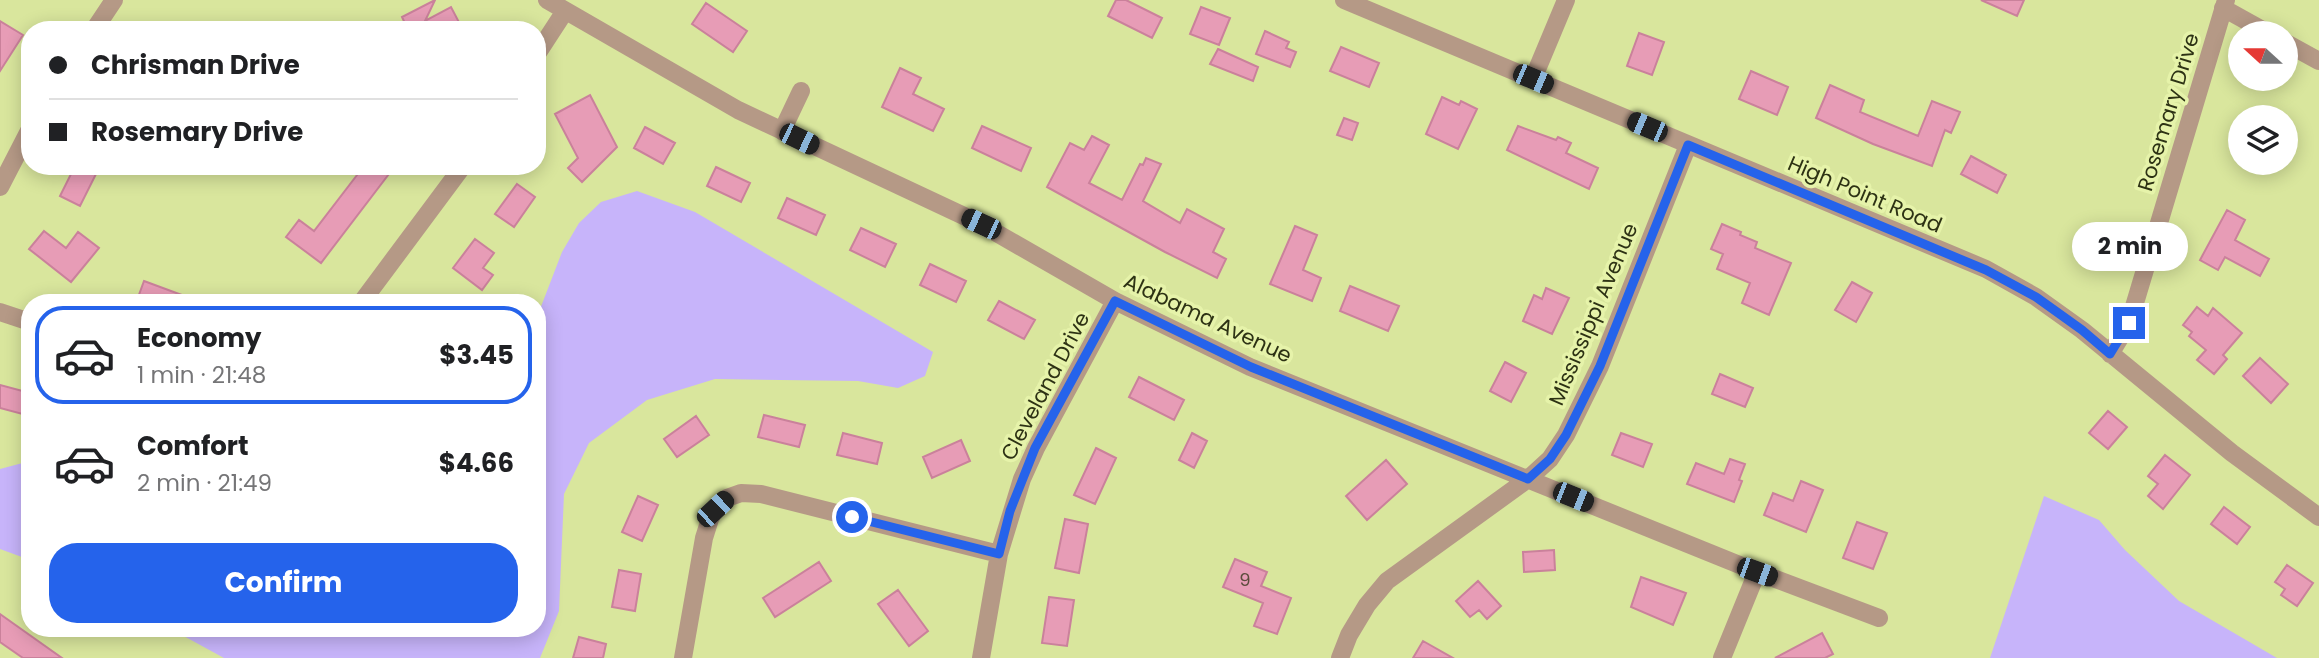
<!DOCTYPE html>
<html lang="en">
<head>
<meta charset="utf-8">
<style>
  body { margin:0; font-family:Poppins,sans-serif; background:#f2f2f2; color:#202124; height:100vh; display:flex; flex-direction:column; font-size:26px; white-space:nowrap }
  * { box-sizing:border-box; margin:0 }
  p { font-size:23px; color:#757577 }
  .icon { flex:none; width:38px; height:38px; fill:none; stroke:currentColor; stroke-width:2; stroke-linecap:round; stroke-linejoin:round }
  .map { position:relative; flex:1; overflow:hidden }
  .drawer { position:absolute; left:21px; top:294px; width:525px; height:343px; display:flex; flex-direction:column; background:#fff; border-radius:28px; box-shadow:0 4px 18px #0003 }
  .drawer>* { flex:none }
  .banner { position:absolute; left:21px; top:21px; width:525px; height:154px; border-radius:28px; box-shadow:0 4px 18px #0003; display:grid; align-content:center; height:154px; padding:0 28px; background:#fff }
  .needle { width:46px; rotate:291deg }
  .controls { position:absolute; left:2228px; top:21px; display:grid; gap:14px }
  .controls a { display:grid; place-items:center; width:70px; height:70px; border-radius:50%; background:#fff; box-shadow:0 4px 18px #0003; font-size:35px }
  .end { position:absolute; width:32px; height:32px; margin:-16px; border:9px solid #2563eb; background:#fff; box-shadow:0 0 0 4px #fff }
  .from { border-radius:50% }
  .bubble { position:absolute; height:49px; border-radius:24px; background:#fff; box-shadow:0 4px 18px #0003; font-size:23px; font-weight:700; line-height:49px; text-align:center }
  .car { position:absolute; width:21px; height:42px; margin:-21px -10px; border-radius:9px; box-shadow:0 0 5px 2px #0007; background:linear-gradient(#222 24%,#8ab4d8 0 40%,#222 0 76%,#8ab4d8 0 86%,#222 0) }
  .banner b { display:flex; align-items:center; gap:24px; height:66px; font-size:26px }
  .banner b+b { border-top:2px solid #e0e0e0 }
  .banner i { width:18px; height:18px; background:#202124 }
  ul { padding:12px 0 0; list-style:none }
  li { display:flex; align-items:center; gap:21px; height:98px; margin:0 14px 10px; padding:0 14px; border:4px solid transparent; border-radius:28px }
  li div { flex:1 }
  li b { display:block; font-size:26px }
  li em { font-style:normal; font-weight:700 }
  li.selected { border-color:#2563eb }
  li>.icon { width:63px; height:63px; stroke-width:1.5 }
  .action { display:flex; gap:14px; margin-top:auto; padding:14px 28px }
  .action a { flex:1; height:80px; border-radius:28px; background:#2563eb; color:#fff; font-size:28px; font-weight:700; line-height:80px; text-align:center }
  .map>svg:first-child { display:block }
</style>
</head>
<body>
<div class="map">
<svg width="2319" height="658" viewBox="0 0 2319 658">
  <rect width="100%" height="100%" fill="#d9e69d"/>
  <path fill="#c7b4fa" d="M637,191L695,212L933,352L925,376L898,388L858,381L715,379L647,400L589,443L564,494L559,611L540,658H224L169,628H537V317L562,252L579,223L601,202Z
    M30,461V560L0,549V469Z
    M2044,496L2099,520L2125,550L2179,601L2277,658H1990Z"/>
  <path fill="#e79cb6" stroke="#ca819b" stroke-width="2" d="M435,0L425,21L451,7L463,30H408L402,17Z
    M1116,0H1126L1162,18L1152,38L1108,16Z
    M1981,0H2024L2017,16Z
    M706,3L747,31L733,52L692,24Z
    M1201,7L1230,18L1219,45L1190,34Z
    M0,21L23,35L0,71Z
    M1265,31L1289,42L1286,48L1296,52L1290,67L1256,54Z
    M1639,33L1664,42L1652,75L1627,66Z
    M1341,47L1379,63L1369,87L1330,71Z
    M1218,49L1258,67L1253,81L1210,64Z
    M900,68L921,78L913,94L944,109L933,131L882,107Z
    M1751,71L1788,87L1777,115L1739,99Z
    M1830,85L1864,100L1860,112L1918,136L1932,101L1960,112L1951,133L1945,130L1932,166L1873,144L1816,118Z
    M590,95L617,147L582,182L568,168L578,158L555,114Z
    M1442,97L1459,105L1461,101L1477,109L1458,149L1426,134Z
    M1344,118L1358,123L1352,140L1337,135Z
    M982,126L1031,148L1021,171L972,148Z
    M1518,126L1556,140L1558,137L1571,143L1566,153L1598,168L1589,189L1507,150Z
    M645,127L675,143L663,164L634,148Z
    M1092,136L1109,145L1089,183L1122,200L1140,164L1143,165L1146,158L1161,164L1143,201L1180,223L1187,209L1224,229L1213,252L1226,259L1217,278L1165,252L1047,187L1070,143L1084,150Z
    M1971,156L2006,175L1997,193L1961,174Z
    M75,166H100L80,206L60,196Z
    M364,166H395L321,263L286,237L299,220L314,231Z
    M716,167L750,183L741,202L707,186Z
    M517,184L535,197L514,227L495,214Z
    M787,198L825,215L816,235L778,218Z
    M2227,210L2245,220L2235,240L2269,259L2260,276L2225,257L2218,270L2200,260Z
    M1722,224L1741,232L1740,235L1757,242L1755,248L1791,263L1769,315L1742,303L1750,283L1717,269L1723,254L1711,249Z
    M1295,226L1317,235L1303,270L1321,278L1312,301L1270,284Z
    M861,228L896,244L885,267L850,250Z
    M44,231L66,248L78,232L99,248L71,282L29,249Z
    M475,239L494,253L483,268L493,275L482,290L453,268Z
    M930,264L966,281L956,302L920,285Z
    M144,281L198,301V303H136Z
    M1852,282L1872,293L1856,322L1835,310Z
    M1350,286L1399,306L1388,331L1340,311Z
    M1546,288L1569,298L1552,334L1523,321L1534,295L1542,299Z
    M999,301L1035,320L1024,339L988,320Z
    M2197,307L2208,316L2213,308L2242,333L2223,355L2227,359L2214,374L2197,360L2206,350L2189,336L2192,332L2183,325Z
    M2260,358L2288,384L2271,403L2243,376Z
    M1505,362L1526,373L1511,402L1490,391Z
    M1720,374L1753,388L1745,407L1712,394Z
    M1139,377L1184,400L1174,420L1129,397Z
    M0,385L30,393V416L0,408Z
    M2108,411L2127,427L2108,449L2089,433Z
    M764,415L805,425L799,447L758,437Z
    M696,416L709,435L677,457L664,439Z
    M843,433L882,443L877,464L837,455Z
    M1192,433L1207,441L1194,468L1179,460Z
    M1621,433L1652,444L1643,467L1612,455Z
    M961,440L970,461L932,478L923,457Z
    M1096,448L1116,458L1095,504L1074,495Z
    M2165,455L2190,475L2163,509L2148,496L2158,484L2148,476Z
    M1730,459L1745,464L1739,480L1742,481L1734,502L1687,484L1696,463L1724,474Z
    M1386,460L1407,484L1367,520L1346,496Z
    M1801,481L1823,490L1806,532L1764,515L1773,493L1793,501Z
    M638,496L658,505L642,541L622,532Z
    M2224,507L2250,527L2237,544L2211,524Z
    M1065,519L1088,524L1079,573L1055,568Z
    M1857,522L1887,533L1873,569L1843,558Z
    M1554,550L1555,570L1524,572L1523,552Z
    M1235,559L1267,572L1261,586L1291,598L1277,634L1254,626L1263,603L1223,587Z
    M819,562L831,581L775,617L763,598Z
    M2287,565L2313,583L2297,606L2281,595L2285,589L2275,582Z
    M619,570L641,574L635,611L612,607Z
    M1641,577L1686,593L1673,625L1631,607Z
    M1478,581L1501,606L1487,619L1479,610L1470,617L1456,601Z
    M898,590L928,631L909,646L878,604Z
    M1049,597L1074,600L1067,646L1042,643Z
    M0,614L62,658H23L0,642Z
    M1822,633L1833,654L1825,658H1775Z
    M579,637L606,644L603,658H573Z
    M1423,641L1453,658H1413Z"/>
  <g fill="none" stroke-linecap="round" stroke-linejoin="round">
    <path stroke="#b59986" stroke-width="18" d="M547,0L738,110L981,224L1115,301L1250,367L1757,572L1879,618
      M1344,0L1986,269L2036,297L2082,330L2232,453L2319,517
      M2223,8L2268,33
      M94,30L114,0
      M2286,43L2319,61
      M537,54L565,11
      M1533,79L1566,0
      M782,131L801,91
      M0,187L30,129
      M361,303L463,166
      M0,312L30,322
      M2110,354L2129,323L2226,0
      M683,658L704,538L710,519L715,509L727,498L741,493L761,494L999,554
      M981,658L999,554L1022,479L1036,448L1115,301
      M1340,658L1349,635L1367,605L1387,581L1528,479L1550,459L1566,435L1600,366L1688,145
      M1722,658L1757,572"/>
  </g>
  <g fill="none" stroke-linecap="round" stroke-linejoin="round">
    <path stroke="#2563eb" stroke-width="9" d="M852,517L999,554L1010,511L1035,448L1115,301L1251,367L1528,479L1550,459L1566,435L1600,366L1688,145L1986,270L2036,297L2082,330L2110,354L2129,323"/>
  </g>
  <g text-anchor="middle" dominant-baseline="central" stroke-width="7" stroke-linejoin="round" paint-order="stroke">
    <g font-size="18" fill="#5c4c3c">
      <text x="1245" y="579">9</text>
    </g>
    <g font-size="21" fill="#2d3214" stroke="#e6f3aa">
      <text transform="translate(2168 112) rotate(-73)">Rosemary Drive</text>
      <text transform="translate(1865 194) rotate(23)">High Point Road</text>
      <text transform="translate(1593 314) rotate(-67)">Mississippi Avenue</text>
      <text transform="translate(1208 318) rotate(25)">Alabama Avenue</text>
      <text transform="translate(1045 386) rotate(-62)">Cleveland Drive</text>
    </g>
  </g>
</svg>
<div class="controls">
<a><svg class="needle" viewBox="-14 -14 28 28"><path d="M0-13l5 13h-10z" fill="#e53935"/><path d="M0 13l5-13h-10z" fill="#757577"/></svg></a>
<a><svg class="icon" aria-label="layers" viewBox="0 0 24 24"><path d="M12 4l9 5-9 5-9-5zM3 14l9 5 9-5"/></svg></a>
</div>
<i class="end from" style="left:852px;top:517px"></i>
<i class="end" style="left:2129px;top:323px"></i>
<div class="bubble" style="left:2072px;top:222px;width:116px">2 min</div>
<i class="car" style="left:1533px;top:79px;rotate:113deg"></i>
<i class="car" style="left:1647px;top:127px;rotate:293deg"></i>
<i class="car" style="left:799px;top:139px;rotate:116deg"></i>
<i class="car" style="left:981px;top:224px;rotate:295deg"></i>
<i class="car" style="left:1573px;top:497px;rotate:112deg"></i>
<i class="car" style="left:715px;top:509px;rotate:47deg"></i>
<i class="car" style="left:1757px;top:572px;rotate:110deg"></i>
<div class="banner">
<b><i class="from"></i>Chrisman Drive</b>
<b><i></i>Rosemary Drive</b>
</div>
<section class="drawer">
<ul>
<li class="selected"><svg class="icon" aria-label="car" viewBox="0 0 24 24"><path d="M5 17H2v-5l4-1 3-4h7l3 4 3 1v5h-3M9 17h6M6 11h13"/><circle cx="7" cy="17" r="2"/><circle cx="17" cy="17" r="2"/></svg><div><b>Economy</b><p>1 min · 21:48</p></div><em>$3.45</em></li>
<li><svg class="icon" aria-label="car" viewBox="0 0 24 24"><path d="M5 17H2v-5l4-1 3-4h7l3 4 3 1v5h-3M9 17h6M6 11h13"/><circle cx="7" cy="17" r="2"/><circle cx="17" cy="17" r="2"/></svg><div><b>Comfort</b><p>2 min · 21:49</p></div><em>$4.66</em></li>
</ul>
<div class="action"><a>Confirm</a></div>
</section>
</div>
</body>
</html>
